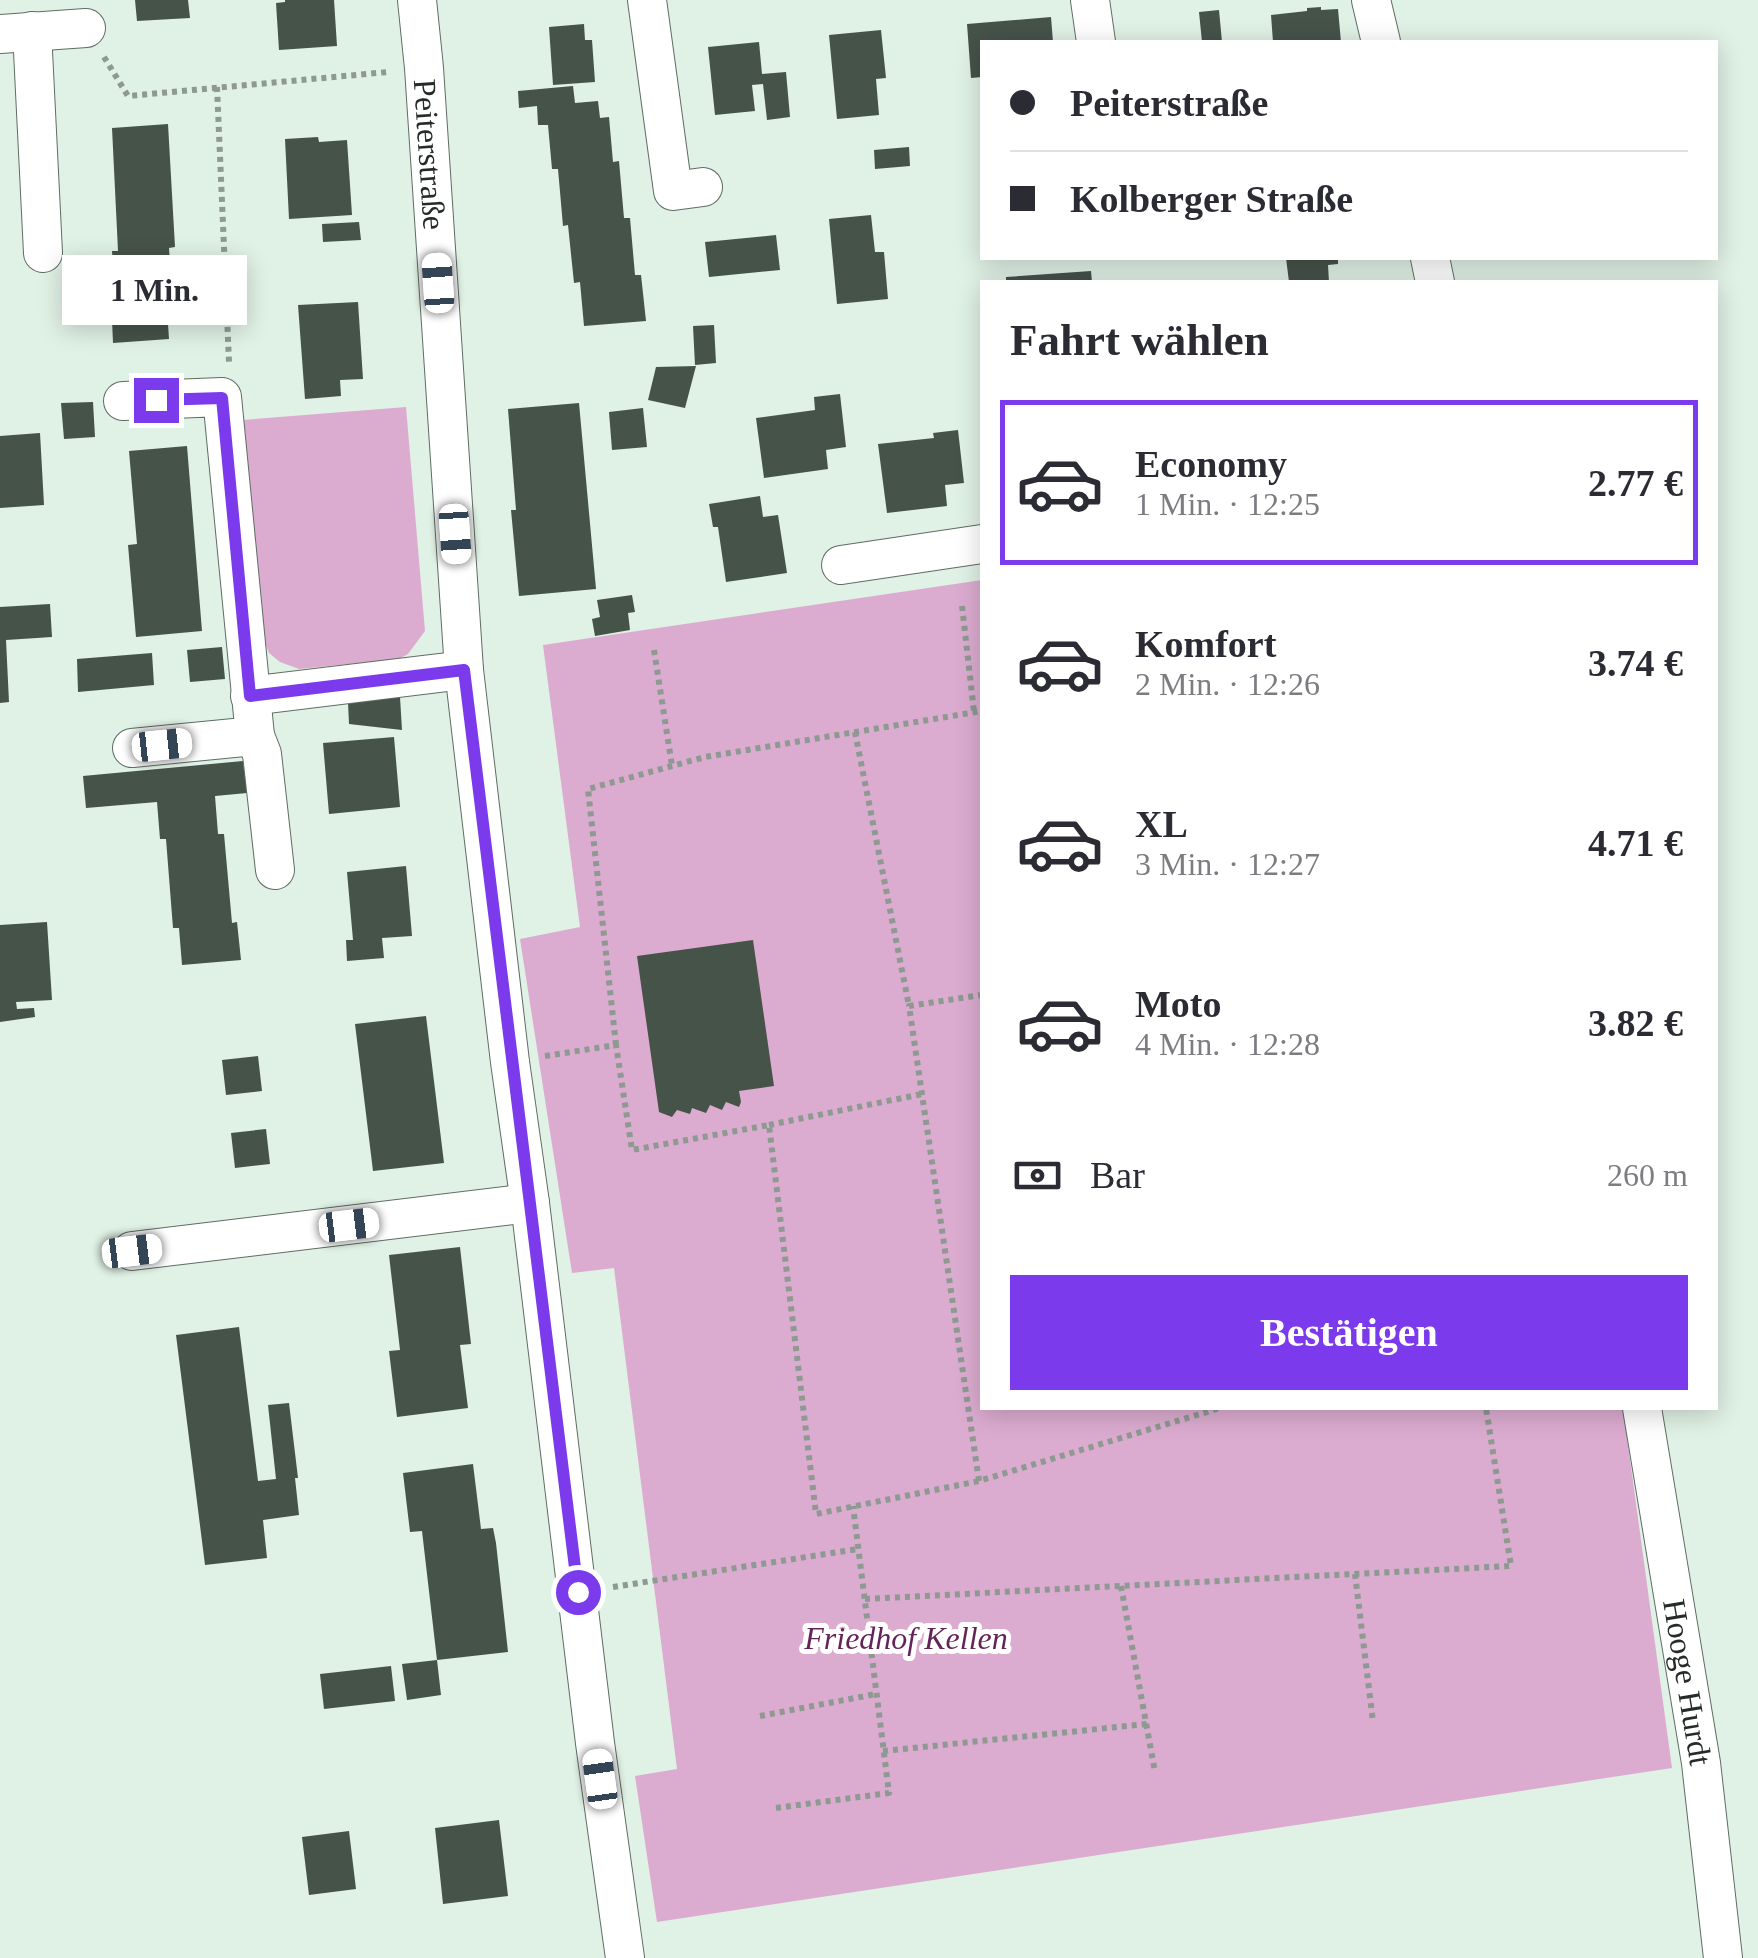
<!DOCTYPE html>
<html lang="de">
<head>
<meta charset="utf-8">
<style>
  body { margin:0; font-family:Georgia,serif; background:#f2f2f3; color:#2b2b33; height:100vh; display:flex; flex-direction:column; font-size:38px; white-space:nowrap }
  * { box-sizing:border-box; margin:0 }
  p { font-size:32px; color:#7c7c81 }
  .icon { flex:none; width:55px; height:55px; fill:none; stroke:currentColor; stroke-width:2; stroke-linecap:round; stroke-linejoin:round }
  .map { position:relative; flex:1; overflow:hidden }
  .details { position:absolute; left:980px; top:280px; width:738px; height:1130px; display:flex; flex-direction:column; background:#fff; border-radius:0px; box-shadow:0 5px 25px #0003 }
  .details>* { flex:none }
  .hud { position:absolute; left:980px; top:40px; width:738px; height:220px; border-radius:0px; box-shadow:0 5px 25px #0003; display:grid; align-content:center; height:220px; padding:0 30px; background:#fff }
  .end { position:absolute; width:45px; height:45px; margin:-22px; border:12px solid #7c3aed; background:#fff; box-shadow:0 0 0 5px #fff }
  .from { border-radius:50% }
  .bubble { position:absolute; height:70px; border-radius:0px; background:#fff; box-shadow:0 5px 25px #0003; font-size:32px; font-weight:800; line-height:70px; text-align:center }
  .car { position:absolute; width:30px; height:60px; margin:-30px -15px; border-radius:12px; box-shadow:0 0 8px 2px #0007; background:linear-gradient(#fff 24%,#345 0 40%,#fff 0 76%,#345 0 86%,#fff 0) }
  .hud b { display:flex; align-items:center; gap:35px; height:95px; font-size:38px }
  .hud b+b { border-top:2px solid #e1e1e2 }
  .hud i { width:25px; height:25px; background:#2b2b33 }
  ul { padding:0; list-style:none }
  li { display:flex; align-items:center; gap:30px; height:165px; margin:0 20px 15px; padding:0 10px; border:5px solid transparent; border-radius:0px }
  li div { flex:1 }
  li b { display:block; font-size:38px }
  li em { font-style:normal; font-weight:800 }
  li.selected { border-color:#7c3aed }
  li>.icon { width:90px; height:90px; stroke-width:1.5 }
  h2 { padding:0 30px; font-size:45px; line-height:120px }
  .pay { display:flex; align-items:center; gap:25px; height:110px; padding:0 30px; font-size:38px }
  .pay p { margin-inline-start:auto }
  .cta { display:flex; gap:20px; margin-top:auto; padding:20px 30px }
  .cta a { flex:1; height:115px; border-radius:0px; background:#7c3aed; color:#fff; font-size:40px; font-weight:800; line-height:115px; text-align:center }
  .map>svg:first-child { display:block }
</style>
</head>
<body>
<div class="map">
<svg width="1758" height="1958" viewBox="0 0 1758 1958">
  <rect width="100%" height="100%" fill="#e0f1e5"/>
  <path fill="#dcacd0" d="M406,407L425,631L408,654L399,659L299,669L280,662L269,653L263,638L243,420Z
    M982,580V1408H1623L1672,1768L657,1922L635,1776L677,1769L614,1268L572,1273L520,939L580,927L543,645Z"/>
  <path fill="#465349" d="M135,0H188L190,18L137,21Z
    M285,0H334L337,46L279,50L276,3L285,2Z
    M1321,7V10L1338,9L1341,42H1273L1271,15L1307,11V8Z
    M1219,10L1222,42H1202L1199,12Z
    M1051,17L1053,42H982V77L971,78L967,24Z
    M584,24L585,40H592L595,82L553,85L549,27Z
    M881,30L886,78L876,79L879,115L837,119L829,35Z
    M759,42L762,74L786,72L790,117L767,120L763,84L752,85L755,111L715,115L708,47Z
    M573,86L575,103L598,101L600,118L609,117L613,162L619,161L624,218H630L635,275H641L646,321L584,326L580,282L574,283L568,225L563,226L558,169H552L548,125H538L537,106L519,108L518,91Z
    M168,124L175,247L169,248L172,293H166L169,339L113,343L111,297L115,296L112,251H118L112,128Z
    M318,137L319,142L347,140L352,215L289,219L285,139Z
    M909,147L910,166L875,169L874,150Z
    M871,215L875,252H884L888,299L837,304L829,219Z
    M359,222L361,240L323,242L322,224Z
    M776,235L780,270L709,277L705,242Z
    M1286,258H1338V264L1328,265L1329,282H1289Z
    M1091,271L1092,282H1006V277Z
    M358,302L363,379L340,380L341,396L305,399L298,305Z
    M714,325L716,363L695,365L693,326Z
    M696,366L685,408L648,400L656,367Z
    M840,394L846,447L826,450L828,469L764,478L756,418L815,410L814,397Z
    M93,402L95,437L64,439L61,403Z
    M579,403L596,589L519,596L511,510H516L508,409Z
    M643,408L647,447L612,450L609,412Z
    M958,430L964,483L945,485L947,506L887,513L878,444L934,438L933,433Z
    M40,433L44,505L0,508V436Z
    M187,446L202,631L136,637L128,545L137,544L129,451Z
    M760,496L763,517L778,515L787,573L726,582L718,527H713L709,504Z
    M632,595L635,612L628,613L630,630L595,636L592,619L600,617L597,600Z
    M50,604L52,637L6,640L9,702L0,703V607Z
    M222,647L225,679L190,682L187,650Z
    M152,653L154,685L78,692L77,659Z
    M400,697L402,730L349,724L348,702Z
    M394,737L400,807L329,814L323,743Z
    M243,761L247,793L215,796L218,834H224L232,923L237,922L241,960L182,965L179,928H173L166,839H160L157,802L86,808L83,776Z
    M406,866L412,936L382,938L384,958L347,961L346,940H353L347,872Z
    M47,922L52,1000L16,1002L17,1009L34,1008L35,1017L0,1022V925Z
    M753,940L774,1086L739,1091L741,1102L739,1107L726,1102L722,1110L710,1105L706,1113L692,1108L690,1114L677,1110L672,1117L659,1112L637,956Z
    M426,1016L444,1163L373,1171L355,1024Z
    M258,1056L262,1091L226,1095L222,1060Z
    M266,1129L270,1164L235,1168L231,1133Z
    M460,1247L471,1344L460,1345L468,1408L397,1417L389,1351L400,1350L389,1255Z
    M239,1327L258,1481L276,1479L268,1405L289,1403L298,1478H295L299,1515L263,1520L267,1558L205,1565L176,1335Z
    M473,1464L481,1529L493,1528L496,1543L508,1652L437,1660L422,1531L410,1532L403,1473Z
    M437,1660L441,1695L407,1700L402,1664Z
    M391,1666L395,1701L324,1709L320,1674Z
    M499,1820L508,1896L443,1904L435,1828Z
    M349,1831L356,1889L309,1895L302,1837Z"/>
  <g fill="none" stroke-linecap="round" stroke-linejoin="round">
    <g stroke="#5e6d62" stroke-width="40">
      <g id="street">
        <path id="s1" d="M417,0L424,68L464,670L510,1062L530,1203L595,1743L625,1958"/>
        <path d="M647,0L673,191L703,187"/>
        <path d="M1090,0L1096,42"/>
        <path d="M1371,0L1381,42"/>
        <path d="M32,31L43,253"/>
        <path d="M0,34L86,28"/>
        <path d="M1430,258L1435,282"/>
        <path d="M123,401L222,397L255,736L132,748"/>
        <path d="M841,565L982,544"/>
        <path d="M250,696L464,670"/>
        <path d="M255,736L262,754L275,870"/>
        <path d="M132,1251L530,1203"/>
        <path id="s2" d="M1642,1408L1701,1763L1723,1958"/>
      </g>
    </g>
    <path stroke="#8d9991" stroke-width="6" stroke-dasharray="5 5" stroke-linecap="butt" d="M104,57L128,96L388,72
      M217,87L229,362
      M962,606L974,712
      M654,650L672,766
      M855,732L909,1006
      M616,1045L588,789L705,757L982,711
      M545,1056L616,1045L632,1150L769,1125L816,1514L979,1481L1220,1408
      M769,1125L922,1094
      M979,1481L909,1006L982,995
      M1355,1574L1373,1722
      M1121,1586L1155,1772
      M613,1587L858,1549
      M865,1599L1511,1566L1486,1408
      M760,1716L876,1694
      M883,1751L1147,1724
      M776,1808L889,1793L853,1506"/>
    <use href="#street" stroke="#fff" stroke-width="38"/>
  </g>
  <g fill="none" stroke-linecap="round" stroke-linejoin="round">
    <path stroke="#7c3aed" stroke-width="12" d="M156,400L222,398L250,696L464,670C500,978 541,1285 578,1592"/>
  </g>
  <g text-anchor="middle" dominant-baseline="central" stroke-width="10" stroke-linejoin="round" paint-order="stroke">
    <g font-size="32" fill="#252b27" stroke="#fff">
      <text stroke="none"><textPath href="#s1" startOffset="155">Peiterstraße</textPath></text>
      <text stroke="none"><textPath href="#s2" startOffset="278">Hooge Hurdt</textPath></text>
    </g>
    <g font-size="32" font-style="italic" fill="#652459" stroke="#fff">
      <text x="906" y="1638">Friedhof Kellen</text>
    </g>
  </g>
</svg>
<i class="end from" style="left:578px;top:1592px"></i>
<i class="end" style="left:156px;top:400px"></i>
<div class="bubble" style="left:62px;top:255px;width:185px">1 Min.</div>
<i class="car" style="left:438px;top:283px;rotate:356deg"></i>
<i class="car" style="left:455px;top:534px;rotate:176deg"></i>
<i class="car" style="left:162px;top:745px;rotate:84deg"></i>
<i class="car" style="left:349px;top:1225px;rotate:83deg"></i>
<i class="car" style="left:132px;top:1251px;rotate:83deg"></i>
<i class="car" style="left:600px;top:1779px;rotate:352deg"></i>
<div class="hud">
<b><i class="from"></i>Peiterstraße</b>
<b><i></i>Kolberger Straße</b>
</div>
<section class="details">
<h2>Fahrt wählen</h2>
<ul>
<li class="selected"><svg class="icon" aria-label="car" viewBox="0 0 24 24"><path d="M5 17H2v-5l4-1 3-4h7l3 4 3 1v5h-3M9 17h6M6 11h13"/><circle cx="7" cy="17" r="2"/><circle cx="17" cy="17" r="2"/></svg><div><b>Economy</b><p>1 Min. · 12:25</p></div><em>2.77 €</em></li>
<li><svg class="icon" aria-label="car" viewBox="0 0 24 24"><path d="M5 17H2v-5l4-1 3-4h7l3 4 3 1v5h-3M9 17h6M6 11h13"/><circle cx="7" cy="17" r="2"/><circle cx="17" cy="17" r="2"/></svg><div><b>Komfort</b><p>2 Min. · 12:26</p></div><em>3.74 €</em></li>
<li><svg class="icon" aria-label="car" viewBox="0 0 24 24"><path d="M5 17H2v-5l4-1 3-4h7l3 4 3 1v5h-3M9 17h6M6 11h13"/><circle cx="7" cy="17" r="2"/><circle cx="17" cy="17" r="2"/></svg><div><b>XL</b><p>3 Min. · 12:27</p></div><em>4.71 €</em></li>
<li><svg class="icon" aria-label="car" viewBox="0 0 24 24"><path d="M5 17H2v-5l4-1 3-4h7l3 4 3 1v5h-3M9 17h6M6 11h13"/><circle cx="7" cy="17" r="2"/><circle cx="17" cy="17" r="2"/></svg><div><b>Moto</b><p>4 Min. · 12:28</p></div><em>3.82 €</em></li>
</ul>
<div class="pay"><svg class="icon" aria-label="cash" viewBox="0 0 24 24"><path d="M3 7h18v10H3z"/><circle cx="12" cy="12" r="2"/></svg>Bar<p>260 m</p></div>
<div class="cta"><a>Bestätigen</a></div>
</section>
</div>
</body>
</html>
